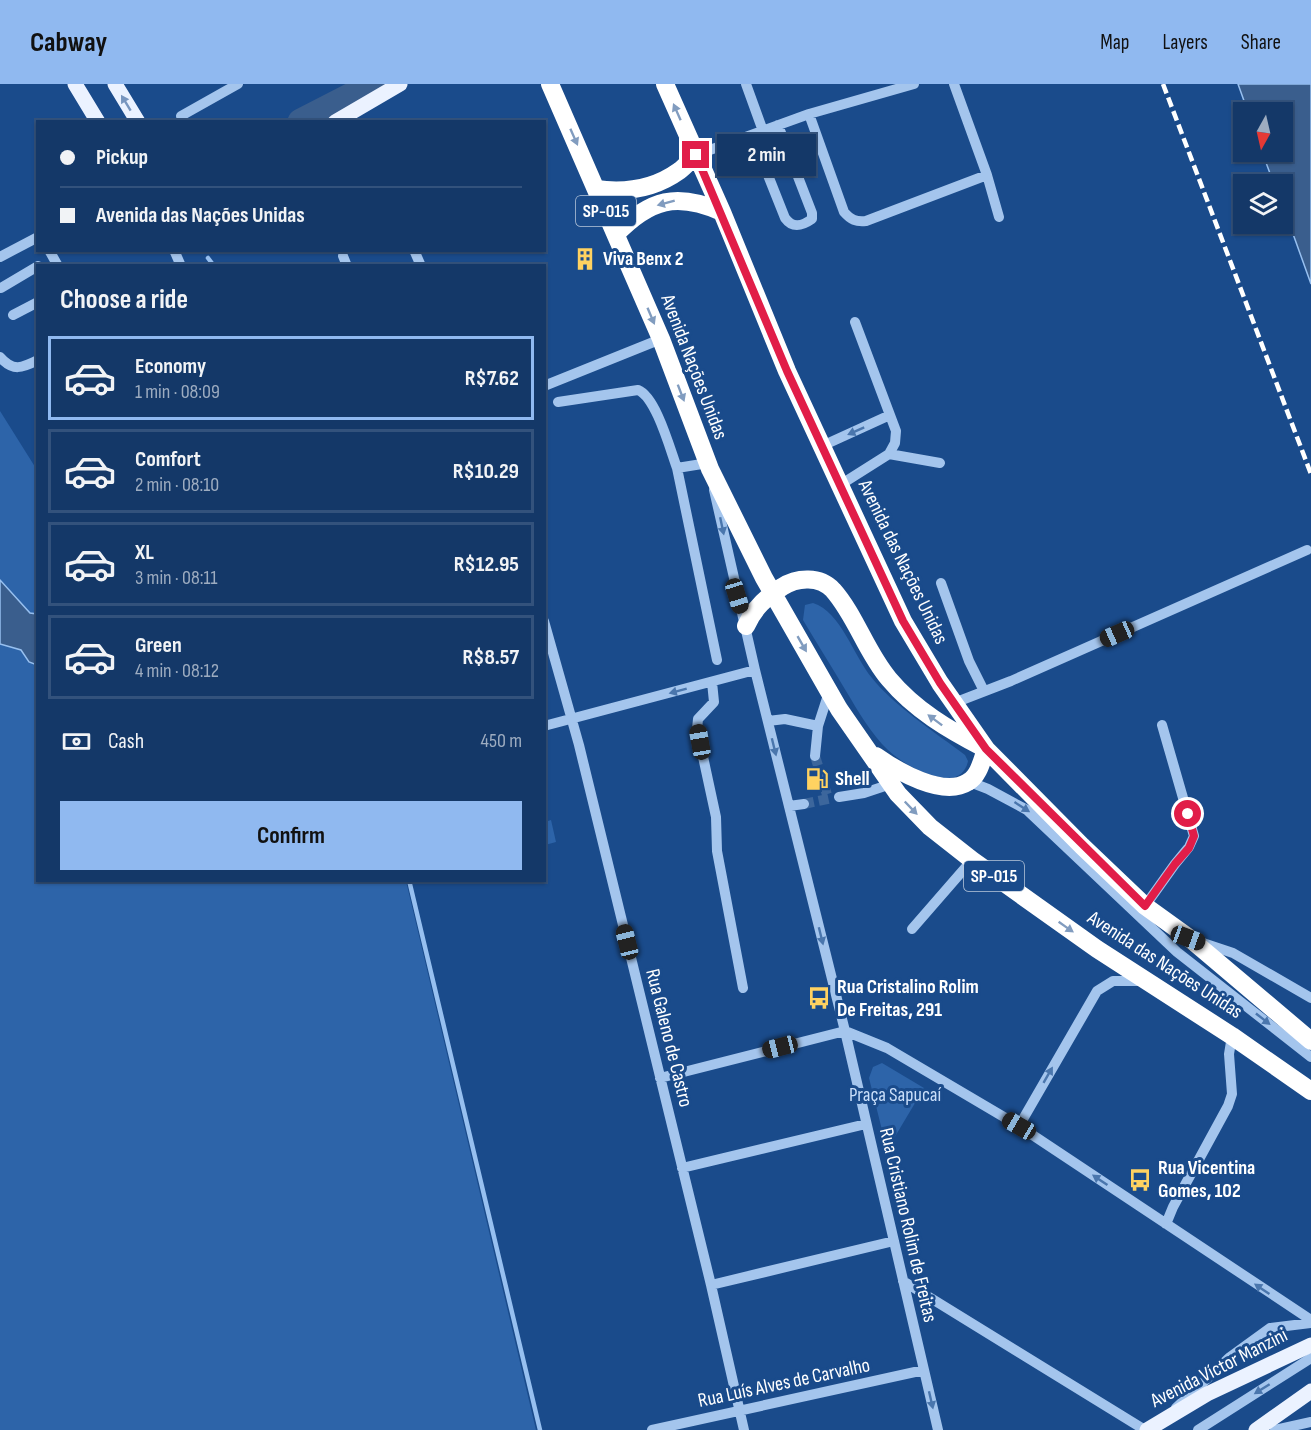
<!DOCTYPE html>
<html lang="en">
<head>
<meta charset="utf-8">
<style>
  body { margin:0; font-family:"Sofia Sans Condensed",sans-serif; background:#1d3f6e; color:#f1f3f6; height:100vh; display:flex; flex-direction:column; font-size:22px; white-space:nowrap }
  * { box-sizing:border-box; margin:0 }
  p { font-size:20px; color:#9dacc0 }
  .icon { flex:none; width:33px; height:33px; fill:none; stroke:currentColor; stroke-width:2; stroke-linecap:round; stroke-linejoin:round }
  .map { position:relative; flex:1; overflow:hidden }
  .details { position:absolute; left:36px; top:180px; width:510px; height:618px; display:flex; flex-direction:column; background:#143868; border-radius:0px; box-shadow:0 2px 4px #0004,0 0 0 2px #33527c }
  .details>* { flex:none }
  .guide { position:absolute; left:36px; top:36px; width:510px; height:132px; border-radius:0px; box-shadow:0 2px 4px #0004,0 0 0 2px #33527c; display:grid; align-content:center; height:132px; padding:0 24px; background:#143868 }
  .needle { width:39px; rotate:188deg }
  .tools { position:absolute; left:1233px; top:18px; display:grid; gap:12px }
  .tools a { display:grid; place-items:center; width:60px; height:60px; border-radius:0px; background:#143868; box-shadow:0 2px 4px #0004,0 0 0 2px #33527c; font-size:30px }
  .end { position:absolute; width:27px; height:27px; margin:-14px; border:8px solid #e11d48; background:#fff; box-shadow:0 0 0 3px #fff }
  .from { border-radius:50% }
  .bubble { position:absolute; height:42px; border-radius:0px; background:#143868; box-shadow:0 2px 4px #0004,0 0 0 2px #33527c; font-size:20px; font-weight:700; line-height:42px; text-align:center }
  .car { position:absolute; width:18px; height:36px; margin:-18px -9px; border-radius:8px; box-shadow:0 0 4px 2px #0007; background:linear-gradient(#222 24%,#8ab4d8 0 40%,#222 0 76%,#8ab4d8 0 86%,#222 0) }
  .guide b { display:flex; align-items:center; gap:21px; height:57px; font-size:22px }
  .guide b+b { border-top:2px solid #33527c }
  .guide i { width:15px; height:15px; background:#f1f3f6 }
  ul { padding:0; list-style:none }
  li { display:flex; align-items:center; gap:18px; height:84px; margin:0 12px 9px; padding:0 12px; border:3px solid #33527c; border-radius:0px }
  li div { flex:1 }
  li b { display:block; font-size:22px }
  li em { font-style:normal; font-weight:700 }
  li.active { border-color:#90b9f0 }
  li>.icon { width:54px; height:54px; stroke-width:1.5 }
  h2 { padding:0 24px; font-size:27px; line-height:72px }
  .pay { display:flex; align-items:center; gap:15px; height:66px; padding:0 24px; font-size:22px }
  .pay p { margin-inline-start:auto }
  .button { display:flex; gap:12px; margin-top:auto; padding:12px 24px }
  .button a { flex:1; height:69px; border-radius:0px; background:#90b9f0; color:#111; font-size:24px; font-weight:700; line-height:69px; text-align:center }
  header { display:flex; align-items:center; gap:36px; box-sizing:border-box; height:84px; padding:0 30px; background:#90b9f0; color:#111 }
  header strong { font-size:28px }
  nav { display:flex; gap:33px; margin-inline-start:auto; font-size:21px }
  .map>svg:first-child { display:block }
</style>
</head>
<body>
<header>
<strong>Cabway</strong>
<nav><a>Map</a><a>Layers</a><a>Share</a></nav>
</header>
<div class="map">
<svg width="1311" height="1346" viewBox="0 0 1311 1346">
  <rect width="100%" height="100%" fill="#1a4b8b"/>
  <path fill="#2d64a9" d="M0,327L37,386L38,796L406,797L536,1346H0Z
    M813,519C841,528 853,571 872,594C894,622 936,649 965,671L968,677C966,688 958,695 946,694C926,692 903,680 888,666C871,650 858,627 846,607C832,583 817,560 803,536L805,521Z
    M551,736L556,758L545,761V738Z
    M882,979L924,1004L887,1066L869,994L873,983Z"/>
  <path fill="#3a5e8d" stroke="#97c0f0" stroke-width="1.5" d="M1238,0H1311V200L1283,122L1282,100H1274L1262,68H1282V28H1248Z
    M0,496L30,529L37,530V581L29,578L21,566L0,560Z"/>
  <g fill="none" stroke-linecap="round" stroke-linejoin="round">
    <path stroke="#97c0f0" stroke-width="4.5" d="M208,174L214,182
      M409,796L540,1346"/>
    <path stroke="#3a5e8d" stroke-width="27" d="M301,38L375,0"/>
    <path stroke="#3c669c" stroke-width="10" stroke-dasharray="10 5" stroke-linecap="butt" d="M815,672L828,714
      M804,720L833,714"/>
    <path stroke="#a4c5ed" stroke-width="10" d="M746,0L763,47
      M954,0L987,91L999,133
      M809,30L844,128C851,136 856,138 866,137L987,91
      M181,32L238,0
      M752,51L785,134C793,145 802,142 812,135V129L778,41
      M696,71L809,30L914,0
      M49,166L58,182
      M174,166L181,182
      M414,166L421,182
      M343,172L347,182
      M0,173L38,153
      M1,204L38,182
      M13,231L38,218
      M0,273C13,288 22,284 38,276
      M544,302L661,255
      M558,318L638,306C656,313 670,365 677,384
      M822,362L890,331
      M889,370L940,379
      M708,379L677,384L717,576
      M840,401L889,370L895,359L896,347L855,238
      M714,406L755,586L845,947L938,1346
      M941,499L969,577L984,607
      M544,537L579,661L711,1201L744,1346
      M712,598L714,618L698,635L697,645L716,733L717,767L743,904
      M954,619L1011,597L1307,466
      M768,637L785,635L818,642
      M544,642L755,586
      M815,672L818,642L829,608
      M970,698L988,705L1027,726L1177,868L1311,973
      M839,713L864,709L891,700
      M789,722L804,720
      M1145,822L1175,780L1189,763L1194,752L1162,641
      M912,845L972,776
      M1200,858L1233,869L1311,914
      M845,947L887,964L1019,1042L1311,1236
      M660,994L845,947
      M1019,1042L1097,907L1113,897H1145
      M682,1084L866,1040
      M1166,1140L1173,1123L1228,1022L1232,1010L1229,970L1232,952
      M903,1197L1145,1346
      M711,1201L894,1157
      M1176,1324L1230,1273L1270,1244L1311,1239
      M652,1346L924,1286
      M1198,1346L1311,1274
      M1275,1346L1311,1338"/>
    <path stroke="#ebf2ff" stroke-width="15" d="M75,0L98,38
      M115,0L138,38
      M335,38L400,0
      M1147,1346L1207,1310L1311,1261
      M1256,1346L1311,1307"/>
    <path stroke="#fff" stroke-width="18" d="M550,0L661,255L710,385L764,494L839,625L898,710L930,743L972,776L1097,865L1232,952L1311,1007
      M665,0L722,128L787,287L903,537L940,599L986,665L1082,762L1145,822L1188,853L1311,957
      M596,105C625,109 654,105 679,87C685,83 690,76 696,71
      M616,150C650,115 677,108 722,128
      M746,542C754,524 766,513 782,503C797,493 820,492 833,506C856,532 866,568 889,595C915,626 949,646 984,664
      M876,672C897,687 943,714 968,698C979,692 982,676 986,665"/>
    <path stroke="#fff" stroke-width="4.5" stroke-dasharray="10 4.5" stroke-linecap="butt" d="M1163,0L1311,390"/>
  </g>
  <defs><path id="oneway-solid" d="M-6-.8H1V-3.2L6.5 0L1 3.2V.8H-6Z" transform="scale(1.5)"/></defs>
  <use fill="#7896bf" href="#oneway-solid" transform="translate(126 19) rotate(-121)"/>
  <g fill="#819cbf">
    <use href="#oneway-solid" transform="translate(677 28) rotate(-114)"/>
    <use href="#oneway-solid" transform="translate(574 53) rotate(66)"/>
    <use href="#oneway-solid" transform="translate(666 119) rotate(165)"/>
    <use href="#oneway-solid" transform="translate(651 232) rotate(67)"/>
    <use href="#oneway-solid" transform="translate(681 309) rotate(69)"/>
    <use href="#oneway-solid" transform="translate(802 560) rotate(60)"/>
    <use href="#oneway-solid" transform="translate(935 636) rotate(-143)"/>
    <use href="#oneway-solid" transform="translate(911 724) rotate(46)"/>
    <use href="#oneway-solid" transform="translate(1066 843) rotate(35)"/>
  </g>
  <g fill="#4a76ad">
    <use href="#oneway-solid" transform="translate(856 347) rotate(156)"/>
    <use href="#oneway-solid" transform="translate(722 442) rotate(78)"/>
    <use href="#oneway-solid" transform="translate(678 607) rotate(165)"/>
    <use href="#oneway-solid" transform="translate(774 663) rotate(76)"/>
    <use href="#oneway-solid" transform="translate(1022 723) rotate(33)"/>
    <use href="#oneway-solid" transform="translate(821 852) rotate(76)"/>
    <use href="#oneway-solid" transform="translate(1263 935) rotate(38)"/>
    <use href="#oneway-solid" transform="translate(1048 991) rotate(-60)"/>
    <use href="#oneway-solid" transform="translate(1100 1096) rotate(-146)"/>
    <use href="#oneway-solid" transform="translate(1262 1205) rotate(-146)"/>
    <use href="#oneway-solid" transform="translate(1262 1305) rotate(148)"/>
    <use href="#oneway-solid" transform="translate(931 1316) rotate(77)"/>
  </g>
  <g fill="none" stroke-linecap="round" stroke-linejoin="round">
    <path stroke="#e11d48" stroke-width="8" d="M696,71L787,287L903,537L940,599L986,665L1145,822L1175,780L1189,764L1194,752L1188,730"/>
  </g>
  <defs>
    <g id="building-bare" transform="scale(1.8)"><path d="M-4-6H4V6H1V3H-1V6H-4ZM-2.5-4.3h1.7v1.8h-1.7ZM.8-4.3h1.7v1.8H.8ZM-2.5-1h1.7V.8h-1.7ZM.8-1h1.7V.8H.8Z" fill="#ffd261" stroke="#1a4b8b" stroke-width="2.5" paint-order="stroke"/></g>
    <g id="fuel-bare" transform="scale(1.8)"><path d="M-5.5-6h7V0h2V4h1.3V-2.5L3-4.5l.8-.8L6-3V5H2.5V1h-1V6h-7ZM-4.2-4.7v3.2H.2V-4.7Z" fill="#ffd261" stroke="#1a4b8b" stroke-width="2.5" paint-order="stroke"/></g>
    <g id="bus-bare" transform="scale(1.8)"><path d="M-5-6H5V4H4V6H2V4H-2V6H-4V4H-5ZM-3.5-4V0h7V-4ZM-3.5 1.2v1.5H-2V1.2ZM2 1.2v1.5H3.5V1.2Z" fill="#ffd261" stroke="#1a4b8b" stroke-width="2.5" paint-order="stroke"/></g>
  </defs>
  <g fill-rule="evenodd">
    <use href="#building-bare" x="585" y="175"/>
    <use href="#fuel-bare" x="817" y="695"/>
    <use href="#bus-bare" x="819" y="914"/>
    <use href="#bus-bare" x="1140" y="1096"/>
  </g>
  <g text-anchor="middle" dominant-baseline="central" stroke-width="6" stroke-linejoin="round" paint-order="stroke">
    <g fill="#1a4b8b" stroke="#bac9dc" stroke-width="1.5">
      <rect x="576" y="112" width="60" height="30" rx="4.5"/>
      <rect x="964" y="777" width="60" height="30" rx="4.5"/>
    </g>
    <g font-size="18" font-weight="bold" fill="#fff">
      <text x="606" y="127">SP-015</text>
      <text x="994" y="792">SP-015</text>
    </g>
    <g font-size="20" font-weight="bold" fill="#fff" stroke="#1a4b8b" text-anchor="start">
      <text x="603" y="175">Viva Benx 2</text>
      <text x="835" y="695">Shell</text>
      <text x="837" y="903">Rua Cristalino Rolim<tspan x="837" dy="23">De Freitas, 291</tspan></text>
      <text x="1158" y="1084">Rua Vicentina<tspan x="1158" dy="23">Gomes, 102</tspan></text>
    </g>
    <g font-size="20" fill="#fff" stroke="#1a4b8b">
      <text transform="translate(694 283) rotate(69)">Avenida Nações Unidas</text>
      <text transform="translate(903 478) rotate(64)">Avenida das Nações Unidas</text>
      <text transform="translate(1165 881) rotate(33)">Avenida das Nações Unidas</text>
      <text transform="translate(669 954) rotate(76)">Rua Galeno de Castro</text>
      <text transform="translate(908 1141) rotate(77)">Rua Cristiano Rolim de Freitas</text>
      <text transform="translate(1219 1284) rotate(-27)">Avenida Víctor Manzini</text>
      <text transform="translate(784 1299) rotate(-12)">Rua Luís Alves de Carvalho</text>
    </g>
    <g font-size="20" fill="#cadffa" stroke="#1a4b8b">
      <text x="895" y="1011">Praça Sapucaí</text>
    </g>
  </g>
</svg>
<div class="tools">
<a><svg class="needle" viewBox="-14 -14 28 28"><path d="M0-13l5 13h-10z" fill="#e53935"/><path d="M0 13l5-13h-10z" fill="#9dacc0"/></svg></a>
<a><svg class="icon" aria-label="layers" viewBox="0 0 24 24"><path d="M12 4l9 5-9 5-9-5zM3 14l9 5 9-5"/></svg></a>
</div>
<i class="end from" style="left:1188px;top:730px"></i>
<i class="end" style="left:696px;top:71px"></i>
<div class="bubble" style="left:717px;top:50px;width:99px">2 min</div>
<i class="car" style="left:737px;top:512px;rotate:163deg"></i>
<i class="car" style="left:1117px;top:550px;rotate:246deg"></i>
<i class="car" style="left:700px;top:658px;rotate:350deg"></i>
<i class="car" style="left:1188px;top:854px;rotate:110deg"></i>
<i class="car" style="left:627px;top:858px;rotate:346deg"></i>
<i class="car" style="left:780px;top:963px;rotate:256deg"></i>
<i class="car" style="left:1019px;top:1042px;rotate:300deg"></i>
<div class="guide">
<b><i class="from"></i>Pickup</b>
<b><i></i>Avenida das Nações Unidas</b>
</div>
<section class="details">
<h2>Choose a ride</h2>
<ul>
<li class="active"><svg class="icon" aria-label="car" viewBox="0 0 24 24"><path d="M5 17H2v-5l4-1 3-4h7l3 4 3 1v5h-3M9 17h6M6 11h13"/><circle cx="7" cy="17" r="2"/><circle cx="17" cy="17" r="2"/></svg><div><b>Economy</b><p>1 min · 08:09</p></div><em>R$7.62</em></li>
<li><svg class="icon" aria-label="car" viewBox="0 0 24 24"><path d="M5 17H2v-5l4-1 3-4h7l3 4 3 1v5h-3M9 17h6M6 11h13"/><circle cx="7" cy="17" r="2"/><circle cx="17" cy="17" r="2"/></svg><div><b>Comfort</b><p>2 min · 08:10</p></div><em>R$10.29</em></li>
<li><svg class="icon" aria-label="car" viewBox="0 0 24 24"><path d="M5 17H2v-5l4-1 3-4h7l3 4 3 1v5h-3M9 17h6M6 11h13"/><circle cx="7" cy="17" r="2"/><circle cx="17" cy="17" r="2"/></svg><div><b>XL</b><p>3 min · 08:11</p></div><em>R$12.95</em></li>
<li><svg class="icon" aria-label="car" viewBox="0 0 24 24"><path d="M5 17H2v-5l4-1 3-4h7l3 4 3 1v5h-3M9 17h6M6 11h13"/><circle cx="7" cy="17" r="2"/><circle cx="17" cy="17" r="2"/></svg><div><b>Green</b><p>4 min · 08:12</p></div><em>R$8.57</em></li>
</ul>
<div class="pay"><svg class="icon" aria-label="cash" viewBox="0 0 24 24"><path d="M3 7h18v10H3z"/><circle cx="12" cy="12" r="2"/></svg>Cash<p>450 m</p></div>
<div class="button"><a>Confirm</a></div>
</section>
</div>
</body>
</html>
